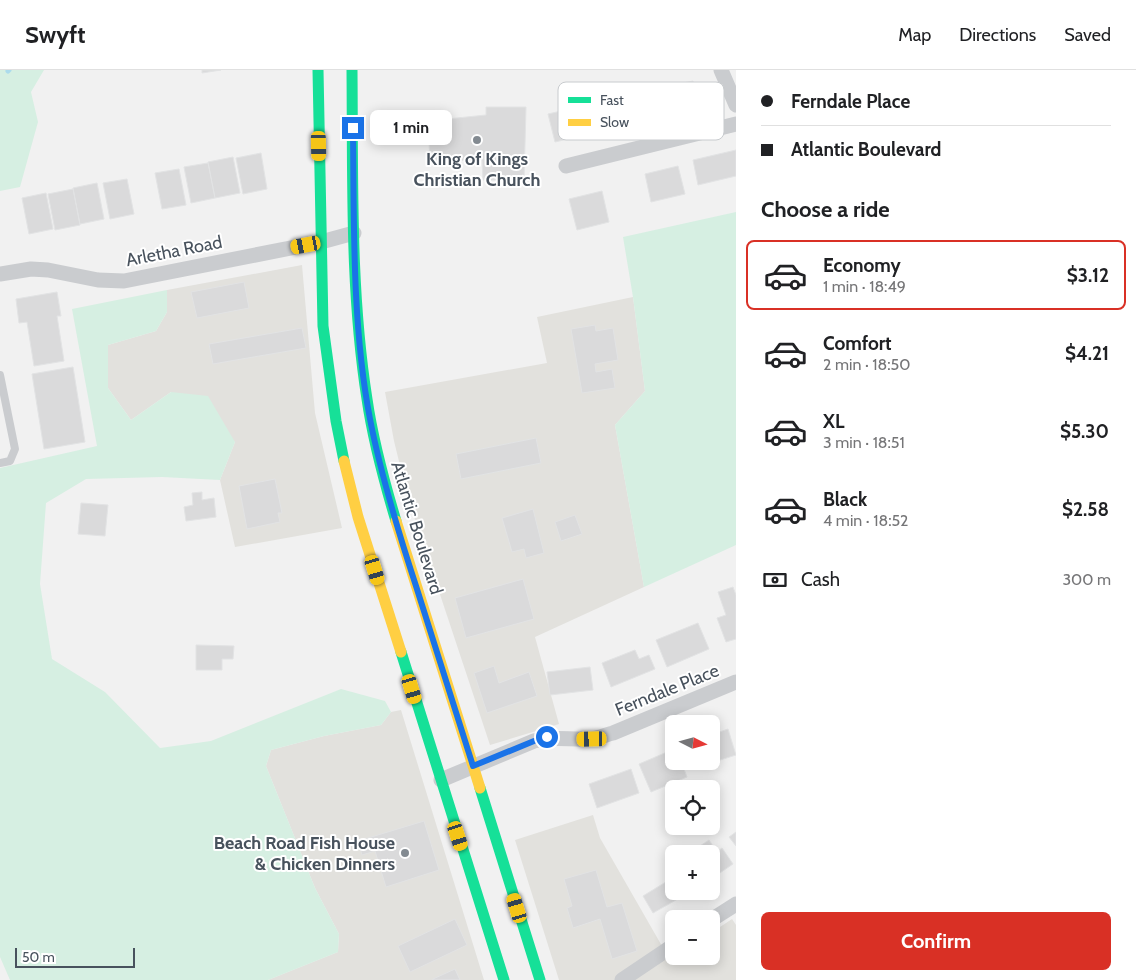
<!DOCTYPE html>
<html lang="en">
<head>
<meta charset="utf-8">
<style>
  body { margin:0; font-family:Cabin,sans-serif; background:#f2f2f2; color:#202124; height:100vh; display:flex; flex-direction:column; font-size:19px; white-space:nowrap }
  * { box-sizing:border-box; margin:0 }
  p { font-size:16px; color:#757577 }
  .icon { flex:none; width:28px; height:28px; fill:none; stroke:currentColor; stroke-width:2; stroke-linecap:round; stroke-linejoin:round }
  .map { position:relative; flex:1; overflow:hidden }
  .drawer { display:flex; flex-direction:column; background:#fff; width:400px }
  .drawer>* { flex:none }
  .top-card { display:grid; align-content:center; height:110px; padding:0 25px; background:#fff }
  .needle { width:32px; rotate:96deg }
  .tools { position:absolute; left:665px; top:645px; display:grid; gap:10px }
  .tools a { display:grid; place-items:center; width:55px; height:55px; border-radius:8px; background:#fff; box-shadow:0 2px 12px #0003; font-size:25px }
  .scale { position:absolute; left:15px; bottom:12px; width:120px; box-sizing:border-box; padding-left:5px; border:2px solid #48525d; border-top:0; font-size:14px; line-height:18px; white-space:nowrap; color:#48525d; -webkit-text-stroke:4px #fff; paint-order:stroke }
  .end { position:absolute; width:22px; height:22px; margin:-11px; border:6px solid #1a73e8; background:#fff; box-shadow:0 0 0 2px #fff }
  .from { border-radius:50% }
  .bubble { position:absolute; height:35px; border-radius:8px; background:#fff; box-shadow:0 2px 12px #0003; font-size:16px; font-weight:700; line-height:35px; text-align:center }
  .car { position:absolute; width:15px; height:30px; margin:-15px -8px; border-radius:6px; box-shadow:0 0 4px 1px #0007; background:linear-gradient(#f5c518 24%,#345 0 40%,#f5c518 0 76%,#345 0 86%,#f5c518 0) }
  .top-card b { display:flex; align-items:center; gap:18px; height:48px; font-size:19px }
  .top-card b+b { border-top:1px solid #e0e0e0 }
  .top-card i { width:12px; height:12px; background:#202124 }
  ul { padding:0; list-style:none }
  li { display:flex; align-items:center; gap:15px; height:70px; margin:0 10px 8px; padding:0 15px; border:2px solid transparent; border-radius:8px }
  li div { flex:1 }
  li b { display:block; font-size:19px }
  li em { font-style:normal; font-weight:700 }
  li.active { border-color:#d93025 }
  li>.icon { width:45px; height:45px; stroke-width:1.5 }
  h2 { padding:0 25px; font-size:22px; line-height:60px }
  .pay { display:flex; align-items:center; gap:12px; height:55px; padding:0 25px; font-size:19px }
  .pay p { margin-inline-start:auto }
  .primary-button { display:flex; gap:10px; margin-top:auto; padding:10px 25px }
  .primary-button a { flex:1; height:58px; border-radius:8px; background:#d93025; color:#fff; font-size:20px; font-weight:700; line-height:58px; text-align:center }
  header { display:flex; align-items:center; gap:30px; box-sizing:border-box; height:70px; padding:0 25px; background:#fff; border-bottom:1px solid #e0e0e0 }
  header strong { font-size:24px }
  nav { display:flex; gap:28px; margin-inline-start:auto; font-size:18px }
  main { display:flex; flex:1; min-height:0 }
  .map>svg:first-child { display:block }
</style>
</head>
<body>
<header>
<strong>Swyft</strong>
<nav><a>Map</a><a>Directions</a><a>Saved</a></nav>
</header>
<main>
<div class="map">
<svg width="736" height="910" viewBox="0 0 736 910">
  <rect width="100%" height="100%" fill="#f1f1f1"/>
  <path fill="#e2e1dd" d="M302,195L315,343L342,458L235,477L220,410L235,372L171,322L131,350L108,318V275L156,261L167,242V220Z
    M633,227L645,321L615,355L644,517L535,567L559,654L490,675L408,428L394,371L385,322L547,293L537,247Z
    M401,640L484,910H268L338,882L339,864L315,818L266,696L271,680L324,666L381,655L391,642Z
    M593,745L600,768L670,890L676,886H711V863L732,849L736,855V910H559L515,770Z"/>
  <path fill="#d6efe2" d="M0,0H44L31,22L38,52L20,117L0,121Z
    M736,142V475L644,517L615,355L645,321L633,227L623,167Z
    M167,220V242L156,261L108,275V318L131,350L171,322L208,326L235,372L220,410L162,407L86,409L46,433L40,514L52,589L105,622L160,678L211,671L341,619L385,631L391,642L381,655L324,666L271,680L266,696L315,818L339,864L338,882L268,910H10L0,887V398L97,376L72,239Z"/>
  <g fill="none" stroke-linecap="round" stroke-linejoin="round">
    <path stroke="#acdbec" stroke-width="5" d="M8,1L9,0"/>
  </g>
  <path fill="#dadadb" stroke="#e2e3e4" d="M202,0H221L202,3Z
    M693,11L695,21L710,18L713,37L668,45L663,17Z
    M583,36L589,64L555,72L548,44Z
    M486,37H526L524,110H483L482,89L430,93L428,51L486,45Z
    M736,80V106L698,115L693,90Z
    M261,83L267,119L243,124L236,88Z
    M233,87L240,123L215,128L208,92Z
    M208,93L215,128L191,133L184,97Z
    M678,96L685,124L651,132L645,104Z
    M179,99L186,135L162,139L155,103Z
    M127,109L134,144L110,149L103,113Z
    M97,113L104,149L80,154L73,118Z
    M73,119L80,155L55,160L48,124Z
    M602,121L609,152L577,160L569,129Z
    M46,123L53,159L29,164L22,128Z
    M244,212L249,238L197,248L191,222Z
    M57,222L61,246H57L64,291L34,296L27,252L19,253L16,229Z
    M595,255L596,261L613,258L618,290L595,294L596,302L612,299L615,318L582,323L571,259Z
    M302,258L306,278L213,294L209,274Z
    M73,297L85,372L44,379L32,304Z
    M536,368L541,393L461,409L456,384Z
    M275,409L282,443H278L280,452L247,459L239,416Z
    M202,422V430L214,428L216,447L186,451L184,437L193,435L192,423Z
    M81,433L108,435L105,466L78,464Z
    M533,439L544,483L526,488L524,479L512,482L502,448Z
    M575,445L582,464L561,471L555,452Z
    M523,509L534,549L466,568L455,528Z
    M733,517L736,525V569L726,572L717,548L726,545L718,522Z
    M698,553L709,579L667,597L656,570Z
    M196,575L234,576L233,589H222V600H196Z
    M635,580L639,589L649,585L655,599L611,617L602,593Z
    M494,596L499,613L529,602L537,626L487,643L474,603Z
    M590,597L593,620L550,625L547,602Z
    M728,659L736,685L698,697L696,691H711V665Z
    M674,679V691H681L687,707L651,722L639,694Z
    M631,699L639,723L597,738L589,714Z
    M424,751L439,800L386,817L375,781L362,785L358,771Z
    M736,762V776L729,767Z
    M709,770L717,782L722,778L733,794L711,809V784H696L694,780Z
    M596,800L607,837L622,833L637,881L612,889L600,849L573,858L567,838L572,836L564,809Z
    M674,807V821L690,822L653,843L643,826Z
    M455,849L467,875L410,902L398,876Z
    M455,899L460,910H433V909Z"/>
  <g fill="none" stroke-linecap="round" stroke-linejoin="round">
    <path stroke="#cacccf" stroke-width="8" d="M0,305L15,379L10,391L0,393"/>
    <path stroke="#cacccf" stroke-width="15" d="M721,0L736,35
      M566,96L736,54
      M0,204L31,199L48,200L98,210L124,211L321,172L354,163
      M441,710L534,671C552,666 570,670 589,669C597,669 605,665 613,663L736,612
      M711,850L736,834
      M622,910L674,875"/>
    <path stroke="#16e098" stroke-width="11" d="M318,0L323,256L336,351L344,391
      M352,0C353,109 350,221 367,329C373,371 384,411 396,451
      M401,582L504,910
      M480,718L540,910"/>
    <path stroke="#ffcf43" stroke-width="11" d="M344,391L358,447L401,582
      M396,451L480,718"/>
  </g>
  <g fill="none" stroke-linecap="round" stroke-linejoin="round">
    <path stroke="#1a73e8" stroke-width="6" d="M353,58C354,153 352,256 370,349C381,406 398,461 416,516C435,576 454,636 473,696L534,671L547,667"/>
  </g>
  <g fill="#838a91" stroke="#fff" stroke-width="2">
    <circle cx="477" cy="70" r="5"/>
    <circle cx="405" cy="783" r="5"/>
  </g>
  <g text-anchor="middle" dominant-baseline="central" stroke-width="4" stroke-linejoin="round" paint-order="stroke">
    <g font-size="18" font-weight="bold" fill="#48525d" stroke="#fff">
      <text x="477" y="89">King of Kings<tspan x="477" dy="21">Christian Church</tspan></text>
      <text x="395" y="773" text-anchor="end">Beach Road Fish House<tspan x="395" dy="21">&amp; Chicken Dinners</tspan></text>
    </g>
    <g font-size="18" fill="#48525d" stroke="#fff">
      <text transform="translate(174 181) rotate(-11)">Arletha Road</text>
      <text transform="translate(417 458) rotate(73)">Atlantic Boulevard</text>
      <text transform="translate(667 620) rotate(-22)">Ferndale Place</text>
    </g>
  </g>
  <rect x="558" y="12" width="166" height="58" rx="8" fill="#fff" stroke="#c8cbce" stroke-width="1"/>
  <rect x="568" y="27" width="23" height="6" fill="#16e098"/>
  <rect x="568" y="49" width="23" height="7" fill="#ffcf43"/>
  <g font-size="14" fill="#48525d">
    <text x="600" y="35">Fast</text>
    <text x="600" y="57">Slow</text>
  </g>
</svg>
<div class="tools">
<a><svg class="needle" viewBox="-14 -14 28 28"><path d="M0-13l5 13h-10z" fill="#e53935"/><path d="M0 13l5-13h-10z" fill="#757577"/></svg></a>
<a><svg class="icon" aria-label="locate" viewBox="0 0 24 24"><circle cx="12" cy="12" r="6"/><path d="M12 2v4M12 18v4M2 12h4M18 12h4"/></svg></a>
<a>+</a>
<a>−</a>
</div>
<div class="scale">50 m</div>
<i class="end from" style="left:547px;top:667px"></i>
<i class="end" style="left:353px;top:58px"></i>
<div class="bubble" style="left:370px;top:40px;width:82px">1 min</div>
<i class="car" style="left:319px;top:76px;rotate:179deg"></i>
<i class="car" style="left:306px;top:175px;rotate:259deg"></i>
<i class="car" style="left:375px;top:500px;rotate:163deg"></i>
<i class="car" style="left:412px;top:619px;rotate:163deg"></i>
<i class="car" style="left:592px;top:669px;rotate:269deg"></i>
<i class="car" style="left:458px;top:766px;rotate:162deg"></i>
<i class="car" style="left:517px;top:838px;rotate:343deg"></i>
</div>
<section class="drawer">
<div class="top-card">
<b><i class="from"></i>Ferndale Place</b>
<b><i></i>Atlantic Boulevard</b>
</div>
<h2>Choose a ride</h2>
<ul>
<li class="active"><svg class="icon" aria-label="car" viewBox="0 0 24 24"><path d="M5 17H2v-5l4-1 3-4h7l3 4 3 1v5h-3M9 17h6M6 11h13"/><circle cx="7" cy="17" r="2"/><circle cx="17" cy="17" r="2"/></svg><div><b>Economy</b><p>1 min · 18:49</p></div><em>$3.12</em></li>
<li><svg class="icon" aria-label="car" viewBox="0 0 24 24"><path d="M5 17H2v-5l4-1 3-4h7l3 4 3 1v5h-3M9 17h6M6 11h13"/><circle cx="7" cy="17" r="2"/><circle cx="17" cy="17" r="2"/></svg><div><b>Comfort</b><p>2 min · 18:50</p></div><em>$4.21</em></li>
<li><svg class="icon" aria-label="car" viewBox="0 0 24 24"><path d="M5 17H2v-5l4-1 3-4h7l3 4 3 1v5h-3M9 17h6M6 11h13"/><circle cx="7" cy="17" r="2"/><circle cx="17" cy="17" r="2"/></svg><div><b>XL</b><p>3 min · 18:51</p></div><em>$5.30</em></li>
<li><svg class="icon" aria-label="car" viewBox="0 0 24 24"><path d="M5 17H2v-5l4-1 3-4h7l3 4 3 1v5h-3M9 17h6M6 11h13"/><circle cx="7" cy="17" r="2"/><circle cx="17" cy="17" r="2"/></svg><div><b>Black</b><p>4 min · 18:52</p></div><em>$2.58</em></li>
</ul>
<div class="pay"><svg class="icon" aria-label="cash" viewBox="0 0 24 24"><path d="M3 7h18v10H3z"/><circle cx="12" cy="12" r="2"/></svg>Cash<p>300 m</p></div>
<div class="primary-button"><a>Confirm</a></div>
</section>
</main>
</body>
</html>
